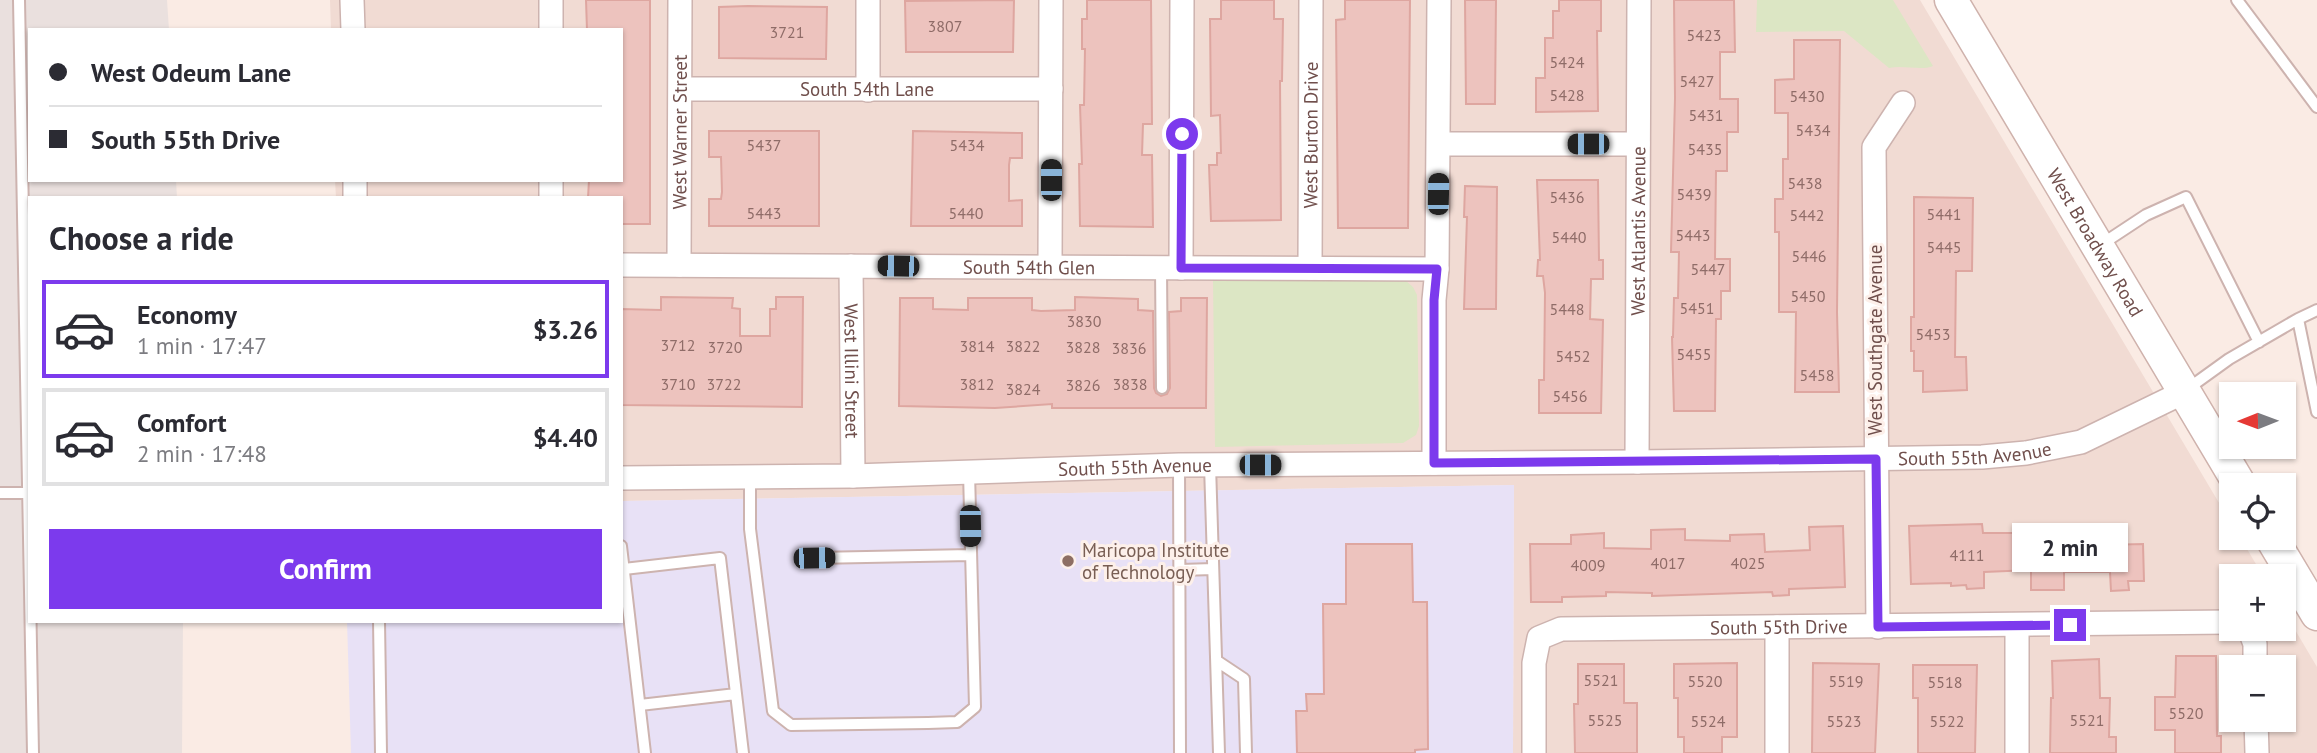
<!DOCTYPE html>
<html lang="en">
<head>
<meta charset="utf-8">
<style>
  body { margin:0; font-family:"PT Sans",sans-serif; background:#f2f2f3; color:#2b2b33; height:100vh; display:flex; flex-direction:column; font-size:26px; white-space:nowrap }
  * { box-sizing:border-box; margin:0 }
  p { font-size:23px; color:#7c7c81 }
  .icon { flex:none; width:38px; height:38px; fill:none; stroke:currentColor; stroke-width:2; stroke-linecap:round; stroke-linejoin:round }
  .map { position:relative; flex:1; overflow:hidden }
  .drawer { position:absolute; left:28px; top:196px; width:595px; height:427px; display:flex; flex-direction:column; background:#fff; border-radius:0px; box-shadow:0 2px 5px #0004 }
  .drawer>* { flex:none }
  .hud { position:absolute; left:28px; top:28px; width:595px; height:154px; border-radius:0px; box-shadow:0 2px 5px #0004; display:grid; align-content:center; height:154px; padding:0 21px; background:#fff }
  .needle { width:46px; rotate:269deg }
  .tools { position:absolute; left:2219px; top:382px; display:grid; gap:14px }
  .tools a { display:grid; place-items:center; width:77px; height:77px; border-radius:0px; background:#fff; box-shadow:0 2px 5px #0004; font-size:35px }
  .end { position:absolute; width:32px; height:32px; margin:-16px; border:9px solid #7c3aed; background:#fff; box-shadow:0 0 0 4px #fff }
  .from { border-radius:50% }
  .bubble { position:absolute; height:49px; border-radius:0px; background:#fff; box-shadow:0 2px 5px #0004; font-size:23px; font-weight:700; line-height:49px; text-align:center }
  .car { position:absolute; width:21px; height:42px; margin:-21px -10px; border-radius:9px; box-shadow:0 0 5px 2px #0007; background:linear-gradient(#222 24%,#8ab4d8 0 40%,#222 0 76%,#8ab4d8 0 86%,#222 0) }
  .hud b { display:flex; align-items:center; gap:24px; height:66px; font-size:26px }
  .hud b+b { border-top:2px solid #e1e1e2 }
  .hud i { width:18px; height:18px; background:#2b2b33 }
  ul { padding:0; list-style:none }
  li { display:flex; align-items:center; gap:21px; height:98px; margin:0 14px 10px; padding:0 7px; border:4px solid #e1e1e2; border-radius:0px }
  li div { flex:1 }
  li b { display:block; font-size:26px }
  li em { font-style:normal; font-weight:700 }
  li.active { border-color:#7c3aed }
  li>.icon { width:63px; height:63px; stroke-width:1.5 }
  h2 { padding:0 21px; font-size:32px; line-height:84px }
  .primary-button { display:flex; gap:14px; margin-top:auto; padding:14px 21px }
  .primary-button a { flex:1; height:80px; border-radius:0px; background:#7c3aed; color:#fff; font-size:28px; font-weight:700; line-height:80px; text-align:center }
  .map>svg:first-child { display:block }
</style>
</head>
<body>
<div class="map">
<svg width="2317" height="753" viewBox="0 0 2317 753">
  <rect width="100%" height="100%" fill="#faebe4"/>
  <path fill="#f1dbd3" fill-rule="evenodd" d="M330,0H1920L2231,523V537H2240L2263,576H2231V628H2284V611L2317,667V753H1513L1514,485L621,501V198H336L335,180H621V30H331ZM2231,667H2284V719H2231Z"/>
  <path fill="#eae0de" d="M0,0H167L169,30H30V180H176L177,198H30V621H183L182,753H0Z"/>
  <path fill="#e8e1f6" d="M1514,485L1513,753H351L347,621H621V501Z"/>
  <path fill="#dce6c4" d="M1757,0H1893L1933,66C1921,71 1904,65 1889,68L1844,31L1756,32Z
    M1213,280H1405L1413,287L1417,295L1419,426L1416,435L1403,443L1215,447Z"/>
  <path fill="#edc3be" stroke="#dea6a0" stroke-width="2" d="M586,0H650V224H621V198H588L589,180H621V30H587Z
    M1014,0L1013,52H906L905,1Z
    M1087,0H1151L1152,124H1143L1142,155H1152L1153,227L1080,226L1079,164H1082L1080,105H1084L1085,49H1082V19H1087Z
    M1221,0H1274V19H1283L1282,81H1280L1281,220L1211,221L1209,165H1217V153H1221L1220,115L1211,116L1210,19H1221Z
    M1345,0H1410L1408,228H1338L1336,20L1345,19Z
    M1465,0H1496L1495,104H1466Z
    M1559,0H1601V31H1597L1598,111L1536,112V78H1545V38H1553V11H1559Z
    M1674,0H1734L1735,52H1720V99H1738V132H1727V171H1716L1715,259H1730V291H1721V319H1716L1715,411H1674L1672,337H1673L1674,298H1678L1679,252H1671L1675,98Z
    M748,6L827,7L826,59L719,58V7Z
    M1794,40H1840L1837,312L1839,392H1795L1796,312H1779V232H1775V199H1783V159H1788V113H1775V80L1794,79Z
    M709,131H819V226H709V199H721L722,192L721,157H709Z
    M913,131L1022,133V158H1010L1009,165V201L1022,200V226H911Z
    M1537,180H1598L1599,260H1603V279H1591L1590,319L1603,320L1601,413H1539V380H1544L1545,293L1543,276H1537L1538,260H1540Z
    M1465,186L1497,187L1496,309H1464L1467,217H1464Z
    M1914,197L1973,198L1972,271H1956L1955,357H1966L1967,390L1923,392V371H1914V351H1911V317H1914Z
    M661,297L733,298L732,308L740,309V336H770V309H776V297H803L802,407L621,405V309L661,310Z
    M1075,297L1138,299V310L1153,311L1154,388L1156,393L1161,396L1167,394L1170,388L1169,312L1181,311V298H1207L1206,408H1052V404L995,408L899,406L900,298H933V309L968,310V298H1032V310L1041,311L1075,310Z
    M1982,524L1983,533H2103V545L2143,544L2144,581H2128L2129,590L2111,591L2110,572H2064V590H2031V570L1984,572V588L1967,589L1966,585L1951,586V583L1911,584L1909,526Z
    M1843,526L1845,587L1789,589V595L1773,596L1772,592L1652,596V593L1606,592V596L1562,597V602H1531L1530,544H1571V535L1604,533V548L1651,549V530L1685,529V540L1730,541V535L1764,534L1765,552L1810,550L1809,527Z
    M1346,544H1412L1413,602H1427L1428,749L1415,750V753H1297L1296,711H1307L1306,694H1324L1323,604H1346Z
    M2176,656H2216L2217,736H2221V753H2175V730H2155V697H2175Z
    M2099,659L2100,698H2110L2109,737H2116V753H2050L2051,698H2053L2052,661Z
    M1737,663V737H1722V753H1684V737H1678V698H1674V664Z
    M1813,663L1879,664L1875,753H1812Z
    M1578,664H1624V703H1637V753H1575L1574,704H1578Z
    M1913,665H1977L1975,753H1918V698H1913Z"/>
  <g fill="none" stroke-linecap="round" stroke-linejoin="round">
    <g stroke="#cdb3af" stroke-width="14">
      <path id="service" d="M19,0L33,753
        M2237,0L2317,107
        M2099,246L2146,215L2186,197L2259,342
        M1161,268L1162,388
        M2317,310L2298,319L2317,412
        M2186,390L2229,359L2298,319
        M1179,465L1180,753
        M1210,465L1219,753
        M750,477V529L773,711L791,725L928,723L957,722L975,707L969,472
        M0,493H27
        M621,546L645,753
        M814,558L971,555
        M624,569L720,558L743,753
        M1180,570L1213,569
        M379,621L381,753
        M1217,661L1244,679L1246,753
        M640,705L736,694"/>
    </g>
    <g stroke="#cdb3af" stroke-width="26">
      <g id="minor">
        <path d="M352,0L353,30"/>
        <path d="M551,0V30"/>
        <path d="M868,0V90"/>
        <path id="s1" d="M681,89H1051"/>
        <path d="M1439,144H1638"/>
        <path d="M355,180V198"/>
        <path d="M551,198V180"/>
        <path id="s2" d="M621,265L1437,269"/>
        <path id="s3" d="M679,265L680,0"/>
        <path id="s4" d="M851,266L853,476"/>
        <path d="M1050,267L1051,0"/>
        <path d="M1181,268L1182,0"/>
        <path id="s5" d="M1310,268L1311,0"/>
        <path id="s6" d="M1637,462L1639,0"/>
        <path d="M1434,463V300L1437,269L1439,0"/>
        <path id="s7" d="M621,478L853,476L1179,465L1637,462L1982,457L2026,453L2081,442L2184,392"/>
        <path d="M2017,626V753"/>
        <path d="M1878,627L1874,147L1903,103"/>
        <path d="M2249,628L2255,644V667"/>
        <path d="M2256,719L2257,753"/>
        <path id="s8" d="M1534,753V663L1539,638L1561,629L2231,622"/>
        <path d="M1777,753V627"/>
      </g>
    </g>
    <g stroke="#cfb2ac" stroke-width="35">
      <g id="secondary">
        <path id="s9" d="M1951,0L2240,485"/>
        <path d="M2271,537L2317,614"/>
      </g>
    </g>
    <use href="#service" stroke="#fff" stroke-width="10"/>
    <use href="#minor" stroke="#fff" stroke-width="23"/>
    <use href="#secondary" stroke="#fff" stroke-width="32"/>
  </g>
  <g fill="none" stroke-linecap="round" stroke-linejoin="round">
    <path stroke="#7c3aed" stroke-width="9" d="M1182,134L1181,268L1437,269L1434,300V463L1876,459L1878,627L2070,625"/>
  </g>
  <circle fill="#8d6e63" stroke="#fdf0ea" stroke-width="2.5" cx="1068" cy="561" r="7"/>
  <g text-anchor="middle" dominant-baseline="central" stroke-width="6" stroke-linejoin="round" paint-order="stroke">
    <g font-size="16" fill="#8f6c68">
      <text x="945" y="26">3807</text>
      <text x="787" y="32">3721</text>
      <text x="1704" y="35">5423</text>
      <text x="1567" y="62">5424</text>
      <text x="1697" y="81">5427</text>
      <text x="1567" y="95">5428</text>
      <text x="1807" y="96">5430</text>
      <text x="1706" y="115">5431</text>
      <text x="1813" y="130">5434</text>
      <text x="764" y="145">5437</text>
      <text x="967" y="145">5434</text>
      <text x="1705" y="149">5435</text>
      <text x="1805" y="183">5438</text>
      <text x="1694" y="194">5439</text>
      <text x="1567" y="197">5436</text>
      <text x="764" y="213">5443</text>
      <text x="966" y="213">5440</text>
      <text x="1944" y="214">5441</text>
      <text x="1807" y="215">5442</text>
      <text x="1693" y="235">5443</text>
      <text x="1569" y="237">5440</text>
      <text x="1944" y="247">5445</text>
      <text x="1809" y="256">5446</text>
      <text x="1708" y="269">5447</text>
      <text x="1808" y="296">5450</text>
      <text x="1697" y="308">5451</text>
      <text x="1567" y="309">5448</text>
      <text x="1084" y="321">3830</text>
      <text x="1933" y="334">5453</text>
      <text x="678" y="345">3712</text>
      <text x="977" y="346">3814</text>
      <text x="1023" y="346">3822</text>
      <text x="725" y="347">3720</text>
      <text x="1083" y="347">3828</text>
      <text x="1129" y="348">3836</text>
      <text x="1694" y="354">5455</text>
      <text x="1573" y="356">5452</text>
      <text x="1817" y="375">5458</text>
      <text x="678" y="384">3710</text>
      <text x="724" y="384">3722</text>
      <text x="977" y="384">3812</text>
      <text x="1130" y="384">3838</text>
      <text x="1083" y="385">3826</text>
      <text x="1023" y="389">3824</text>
      <text x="1570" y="396">5456</text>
      <text x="1967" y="555">4111</text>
      <text x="1668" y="563">4017</text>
      <text x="1748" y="563">4025</text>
      <text x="1588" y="565">4009</text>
      <text x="1601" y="680">5521</text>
      <text x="1705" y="681">5520</text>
      <text x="1846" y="681">5519</text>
      <text x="1945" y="682">5518</text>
      <text x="2186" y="713">5520</text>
      <text x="1605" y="720">5525</text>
      <text x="2087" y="720">5521</text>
      <text x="1708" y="721">5524</text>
      <text x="1844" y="721">5523</text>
      <text x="1947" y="721">5522</text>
    </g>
    <g font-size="19" fill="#704f4c" stroke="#fdf0ea">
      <text stroke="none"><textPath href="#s1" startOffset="186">South 54th Lane</textPath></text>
      <text stroke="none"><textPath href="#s3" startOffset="133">West Warner Street</textPath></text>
      <text stroke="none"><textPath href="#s5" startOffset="133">West Burton Drive</textPath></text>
      <text stroke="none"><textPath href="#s6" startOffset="231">West Atlantis Avenue</textPath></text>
      <text stroke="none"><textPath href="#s9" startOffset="282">West Broadway Road</textPath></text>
      <text stroke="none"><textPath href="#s2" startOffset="408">South 54th Glen</textPath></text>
      <text transform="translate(1875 340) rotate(-90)">West Southgate Avenue</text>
      <text stroke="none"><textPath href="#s4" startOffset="105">West Illini Street</textPath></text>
      <text stroke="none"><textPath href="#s7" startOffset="1354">South 55th Avenue</textPath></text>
      <text stroke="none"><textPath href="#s7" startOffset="514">South 55th Avenue</textPath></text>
      <text stroke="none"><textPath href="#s8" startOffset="357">South 55th Drive</textPath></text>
    </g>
    <g font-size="19" fill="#785e54" stroke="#fdf0ea" text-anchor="start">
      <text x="1082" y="550">Maricopa Institute<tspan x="1082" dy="22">of Technology</tspan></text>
    </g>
  </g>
</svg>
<div class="tools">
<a><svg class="needle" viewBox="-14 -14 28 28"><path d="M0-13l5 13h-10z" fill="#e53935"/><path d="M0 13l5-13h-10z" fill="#7c7c81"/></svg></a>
<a><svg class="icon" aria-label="locate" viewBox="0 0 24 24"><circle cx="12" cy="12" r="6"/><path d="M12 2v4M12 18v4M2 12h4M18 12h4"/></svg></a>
<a>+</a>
<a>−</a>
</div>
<i class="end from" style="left:1182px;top:134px"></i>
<i class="end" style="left:2070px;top:625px"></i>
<div class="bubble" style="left:2012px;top:523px;width:116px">2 min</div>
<i class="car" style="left:1588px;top:144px;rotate:270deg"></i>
<i class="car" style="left:1051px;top:180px;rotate:0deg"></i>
<i class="car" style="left:1438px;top:194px;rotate:1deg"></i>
<i class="car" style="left:898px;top:266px;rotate:271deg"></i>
<i class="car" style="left:1260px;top:465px;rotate:90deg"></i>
<i class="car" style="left:970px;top:526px;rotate:179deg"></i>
<i class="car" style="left:814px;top:558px;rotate:89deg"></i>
<div class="hud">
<b><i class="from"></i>West Odeum Lane</b>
<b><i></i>South 55th Drive</b>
</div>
<section class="drawer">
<h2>Choose a ride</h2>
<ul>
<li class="active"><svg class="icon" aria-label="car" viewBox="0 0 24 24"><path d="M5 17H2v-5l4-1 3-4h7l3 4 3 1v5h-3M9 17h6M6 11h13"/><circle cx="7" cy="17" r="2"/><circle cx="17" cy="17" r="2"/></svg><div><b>Economy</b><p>1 min · 17:47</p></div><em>$3.26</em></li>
<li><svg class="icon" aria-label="car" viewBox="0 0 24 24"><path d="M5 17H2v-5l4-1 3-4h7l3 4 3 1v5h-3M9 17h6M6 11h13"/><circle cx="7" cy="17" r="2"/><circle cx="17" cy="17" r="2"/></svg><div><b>Comfort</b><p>2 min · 17:48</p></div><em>$4.40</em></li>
</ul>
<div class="primary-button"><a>Confirm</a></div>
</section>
</div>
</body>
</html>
